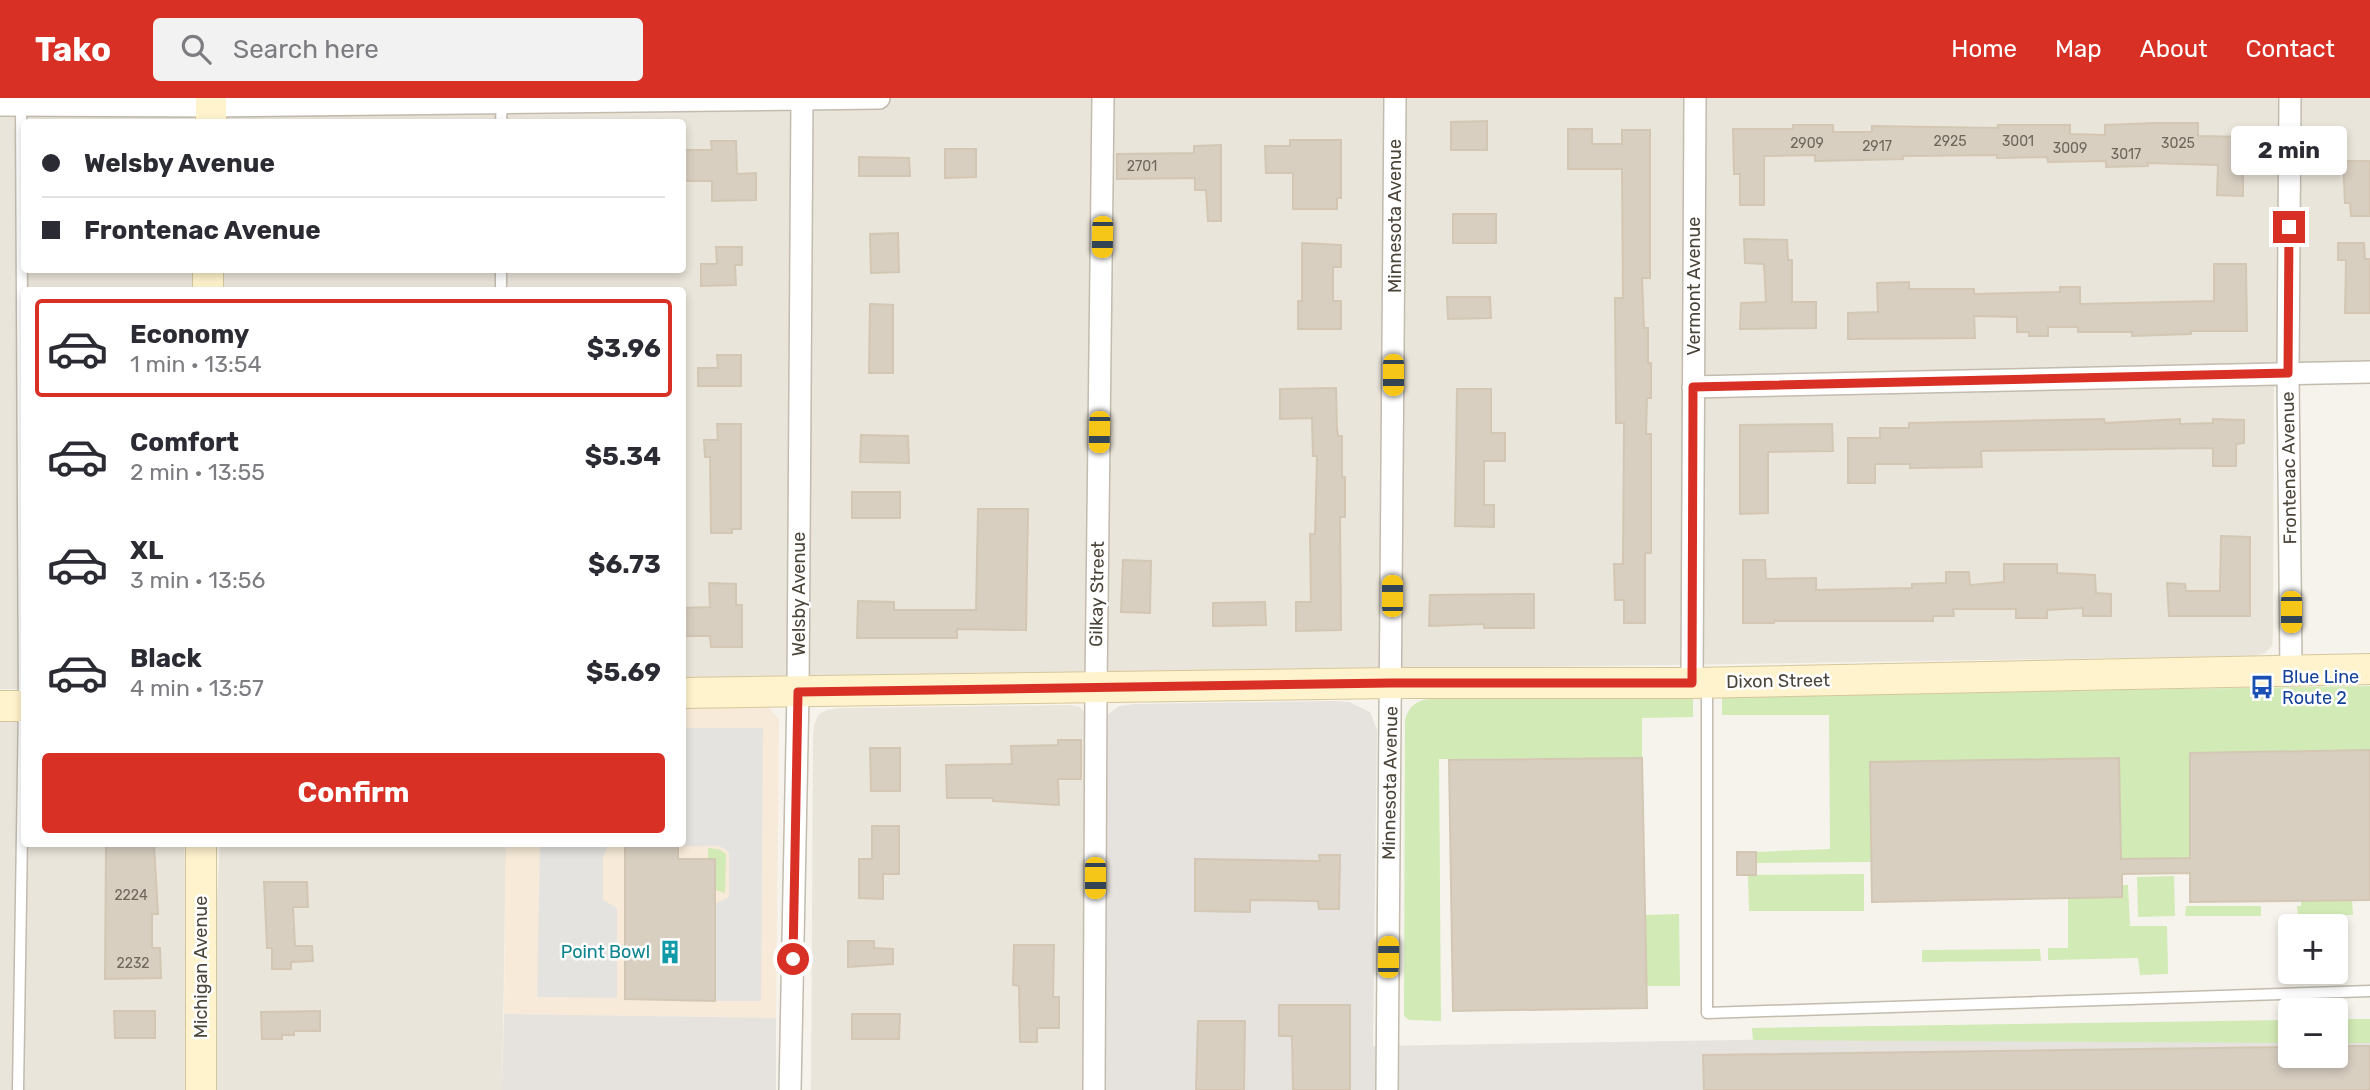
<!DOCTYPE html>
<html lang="en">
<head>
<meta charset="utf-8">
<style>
  body { margin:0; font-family:Rubik,sans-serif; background:#f2f2f3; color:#2b2b33; height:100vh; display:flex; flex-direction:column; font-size:26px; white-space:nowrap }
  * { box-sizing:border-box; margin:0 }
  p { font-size:23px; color:#7c7c81 }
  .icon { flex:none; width:38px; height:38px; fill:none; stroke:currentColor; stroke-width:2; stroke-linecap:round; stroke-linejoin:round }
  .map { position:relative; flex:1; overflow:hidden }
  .sheet { position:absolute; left:21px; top:189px; width:665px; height:560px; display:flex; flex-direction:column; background:#fff; border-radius:7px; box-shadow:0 4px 10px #0003 }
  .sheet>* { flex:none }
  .guide { position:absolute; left:21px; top:21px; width:665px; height:154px; border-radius:7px; box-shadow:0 4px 10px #0003; display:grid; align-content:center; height:154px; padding:0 21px; background:#fff }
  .controls { position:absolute; left:2278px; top:816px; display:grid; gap:14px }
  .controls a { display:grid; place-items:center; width:70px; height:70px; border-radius:7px; background:#fff; box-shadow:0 4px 10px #0003; font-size:35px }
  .end { position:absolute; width:32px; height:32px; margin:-16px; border:9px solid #d93025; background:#fff; box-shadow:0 0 0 4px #fff }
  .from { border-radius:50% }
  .bubble { position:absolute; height:49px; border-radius:7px; background:#fff; box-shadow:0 4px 10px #0003; font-size:23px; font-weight:700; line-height:49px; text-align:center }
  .car { position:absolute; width:21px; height:42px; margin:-21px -10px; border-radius:9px; box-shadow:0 0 5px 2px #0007; background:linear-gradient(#f5c518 24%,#345 0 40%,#f5c518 0 76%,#345 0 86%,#f5c518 0) }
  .guide b { display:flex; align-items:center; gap:24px; height:66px; font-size:26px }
  .guide b+b { border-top:2px solid #e1e1e2 }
  .guide i { width:18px; height:18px; background:#2b2b33 }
  ul { padding:12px 0 0; list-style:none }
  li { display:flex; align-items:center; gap:21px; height:98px; margin:0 14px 10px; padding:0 7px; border:4px solid transparent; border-radius:7px }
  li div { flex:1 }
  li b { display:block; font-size:26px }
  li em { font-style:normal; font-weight:700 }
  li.on { border-color:#d93025 }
  li>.icon { width:63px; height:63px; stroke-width:1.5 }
  .primary-button { display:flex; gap:14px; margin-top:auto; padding:14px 21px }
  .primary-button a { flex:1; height:80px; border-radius:7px; background:#d93025; color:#fff; font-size:28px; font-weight:700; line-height:80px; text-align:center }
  header { display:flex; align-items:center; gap:42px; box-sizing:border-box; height:98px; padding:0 35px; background:#d93025; color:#fff }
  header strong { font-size:33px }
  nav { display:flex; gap:38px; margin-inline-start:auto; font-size:24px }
  .search { width:490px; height:63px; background:#f2f2f3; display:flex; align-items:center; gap:18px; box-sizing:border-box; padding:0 24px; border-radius:7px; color:#7c7c81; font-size:26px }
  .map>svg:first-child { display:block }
</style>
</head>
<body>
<header>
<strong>Tako</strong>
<div class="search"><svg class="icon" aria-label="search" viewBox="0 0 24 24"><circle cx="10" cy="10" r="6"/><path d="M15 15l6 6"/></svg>Search here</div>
<nav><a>Home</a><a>Map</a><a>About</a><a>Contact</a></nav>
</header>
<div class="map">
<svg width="2370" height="992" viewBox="0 0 2370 992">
  <rect width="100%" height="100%" fill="#f6f3ec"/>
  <path fill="#eae5da" d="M0,0H193V24H24V172H192V192H24V591H0Z
    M220,0H2370V263L2274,266L2273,536L2272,548L2265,555L2253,558L683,582L682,192H220V172H682V24H220Z
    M1070,607L1080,609L1087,618L1085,992H811L813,638L814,627L819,616L827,612L841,610Z
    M0,620H24V746H184L196,992H0Z
    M220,746H506L502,992H206Z"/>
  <path fill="#f7ead8" d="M683,609H762L769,610L779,621L776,920L504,916L506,746H682Z"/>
  <path fill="#e6e2dd" d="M1333,603L1349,604L1370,614L1377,632L1373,948L1975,938L2291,936V957H2336V936H2370V992H1100L1106,618L1119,608L1134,606Z
    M504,916L776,920V992H502Z"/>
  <path fill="#d2eab5" d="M2370,588V652L2191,655L2190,760L2121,761L2118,660L1870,664L1871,764L1756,765V754L1830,751L1829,617H1722V598Z
    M1693,599V619L1642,620V660L1439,661L1441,923L1409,922L1404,918L1405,622C1409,608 1416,602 1431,601Z
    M708,750L718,751L726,756L725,795L715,792V761H708Z
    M1864,776V813H1749L1748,777Z
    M2174,778L2175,818L2138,819L2137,779Z
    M2122,787H2128L2130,828H2167L2168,876L2140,877L2138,860L2048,862V850H2068V800L2122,799Z
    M2352,802L2353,817H2298L2297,808H2301V803Z
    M2186,808H2261V818H2185Z
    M1679,816L1680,888H1646L1645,817Z
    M2040,851L2041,863L1922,864V852Z
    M2336,921H2370V945H2336Z
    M2291,922V945L1753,942L1752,930Z"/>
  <path fill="#e5e3e0" d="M683,630H763L761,903H715V806L729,799V756L727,752L719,748L607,749L603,760V802L617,810V900L537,899L540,746H682Z"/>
  <path fill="#d8cfc1" stroke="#d3c7b4" stroke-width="2" d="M1487,23V52H1451V24Z
    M2156,25H2198V38L2248,39L2247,55H2243V98L2217,97L2218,67L2147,65L2148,68L2106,69V63L2048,64L2047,59L1997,60V57L1903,58V61L1815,63V57L1764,58V107H1740V76H1734L1733,31H1793V27H1833V34H1872V28L1998,30V27H2070V36L2105,37V27Z
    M1568,31H1592V46H1622V32H1650V180H1642L1644,230H1648V265H1651V300H1647L1646,336H1651V455H1645V525H1624V502H1615L1614,466H1623L1624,325H1616L1615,200H1623L1622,71H1568Z
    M1290,42H1341V100H1337V111H1293V75H1266L1265,48H1290Z
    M711,43H736L737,76L756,75V102L712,103V83H682V52H712Z
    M1221,47V123H1208L1206,92H1195V80L1117,81V56L1194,55V48Z
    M945,51H976V79L945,80Z
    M859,59L909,60L910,78H859Z
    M2343,63H2370V118H2351L2350,105H2345Z
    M1453,116H1496V145H1453Z
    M898,135L899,174L871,175L870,136Z
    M1744,141L1787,142L1788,162H1792V204H1816V230L1740,231L1741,205L1766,204L1764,166L1745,165Z
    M1302,145L1341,147V169H1333V203H1341V231H1298V203H1302Z
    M2338,145H2364L2365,161H2370V215H2345L2346,162H2338Z
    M716,149H742V167H735L736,187L701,188V166H717Z
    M2214,166H2246L2247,233H2191V236L2132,238V234H2078V229H2048V238H2029V234H2017V219L1974,218L1975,240L1848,241V215L1878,214L1877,185L1909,184V191H1974V196L2060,194V189H2080V206L2214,203Z
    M1447,199H1490L1491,220L1448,221Z
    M870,206L893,207V275H869Z
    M717,257H741V288H698V270H718Z
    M1336,290L1337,331L1338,338H1342V379H1345V419H1340L1341,532L1296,533V504H1311L1310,436H1315L1317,358H1313L1312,320L1280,321V291Z
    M1457,291H1491V335H1505V363H1484V407H1494V429L1455,428Z
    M2104,321L2105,325L2180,321V326L2213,325V321L2244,322V345L2236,346V368H2213V350L1981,353L1982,369L1910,370V366H1875V385H1848V340H1880V330H1909V325Z
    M717,326H741V431H732V435H711L710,359H705L704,342H718Z
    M1832,326L1833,353L1768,354V415L1740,416V327Z
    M861,337L908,338L909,365L860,364Z
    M852,394H900V420H852Z
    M978,411H1028L1026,532L957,531V540H857L858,503L894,504V512H976Z
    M2221,438L2250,439V518H2169L2167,485L2185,486L2186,493H2220Z
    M1123,462L1151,463L1150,515L1121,514Z
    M1743,462H1765L1766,481L1816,480V492L1912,490V486L1946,485V474H1969L1970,487L2004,484V466H2057V475L2095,477L2096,495L2111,496V518H2083V510L2047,512V520H2016V511H1953L1954,518H1933V523H1774V525H1743Z
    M709,485L736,486V507H742V549H711L710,538H682V510L710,509Z
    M1534,496V530H1484V526L1429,528L1430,497Z
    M1265,504L1266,527L1213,528V505Z
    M1058,642H1081V681H1058L1059,707L993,703V700H947L946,667L1012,666L1011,648L1058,647Z
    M870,650H900V693H871Z
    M2370,652V802L2190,804V775L2122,776V799L1872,804L1870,664L2119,660L2121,761L2190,760V655Z
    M1642,660L1647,910L1453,913L1449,662Z
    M872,728H899V776H883V801L859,800V761H872Z
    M106,746H154L158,816H152V850H160L161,880L105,881Z
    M625,748H678V761H715V903L625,901Z
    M1737,754H1756V777H1737Z
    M1319,757H1340L1339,811H1319L1318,803L1250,802V814L1195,813V761L1320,763Z
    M264,784H307L308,809H293L295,848H312L313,863L291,864V871H272V850H267Z
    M848,843H874V850L893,851V866L848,869Z
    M1014,847H1054L1053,899H1059V930H1037V944H1020L1019,888L1013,887Z
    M1279,907H1350V992H1293L1292,938H1279Z
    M114,913H155V940H115Z
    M320,913V933H294V937H282V941H262L261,914Z
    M852,916H900L899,941H852Z
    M1198,923H1245L1244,992H1196Z
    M2336,948H2370V992H1704L1703,957L2291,949V957H2336Z"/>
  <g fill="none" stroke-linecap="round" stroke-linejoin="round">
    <g stroke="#c2bbae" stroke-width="13">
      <path id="lane" d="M501,24L502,3
        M501,192V172
        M1707,587V915L2370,893
        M18,992L24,608L21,6"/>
    </g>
    <g stroke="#c2bbae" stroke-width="24">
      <path id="street" d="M2290,0L2288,275L2291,572
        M0,7L211,8L879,0
        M1693,289L2370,274
        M1692,585L1695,0
        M790,992L798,594L802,0
        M1094,992L1096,590L1103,0
        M1387,992L1395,0"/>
    </g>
    <g stroke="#d6c79b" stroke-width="32">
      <path id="secondary" d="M211,24V0
        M208,192V172
        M682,595L1391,585H1692L2370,571
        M0,608H24
        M201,746V992"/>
    </g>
    <use href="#lane" stroke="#fff" stroke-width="10"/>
    <use href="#street" stroke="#fff" stroke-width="21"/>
    <use href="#secondary" stroke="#fff3cd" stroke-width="30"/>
  </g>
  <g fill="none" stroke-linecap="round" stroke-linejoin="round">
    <path stroke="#d93025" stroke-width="9" d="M793,861L798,594L1391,585H1692L1693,289L2288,275L2289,129"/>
  </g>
  <defs>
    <g id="bus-bare" transform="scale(1.89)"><path d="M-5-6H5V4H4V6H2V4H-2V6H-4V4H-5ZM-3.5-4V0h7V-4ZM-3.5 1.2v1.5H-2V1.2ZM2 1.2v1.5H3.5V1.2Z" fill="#1a4fb4" stroke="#fff" stroke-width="2.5" paint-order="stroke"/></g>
    <g id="building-bare" transform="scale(1.89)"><path d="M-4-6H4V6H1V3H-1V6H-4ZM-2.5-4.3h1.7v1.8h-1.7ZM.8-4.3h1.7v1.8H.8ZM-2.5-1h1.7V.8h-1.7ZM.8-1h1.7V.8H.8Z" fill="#0f9aa8" stroke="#fff" stroke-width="2.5" paint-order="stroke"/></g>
  </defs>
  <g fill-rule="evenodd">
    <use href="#bus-bare" x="2262" y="589"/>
    <use href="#building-bare" x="670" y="854"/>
  </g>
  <g text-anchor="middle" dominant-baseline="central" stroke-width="5" stroke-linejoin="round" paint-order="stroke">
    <g font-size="14" fill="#6e675b">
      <text x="1950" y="43">2925</text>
      <text x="2018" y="43">3001</text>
      <text x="1807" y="45">2909</text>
      <text x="2178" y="45">3025</text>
      <text x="1877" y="48">2917</text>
      <text x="2070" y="50">3009</text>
      <text x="2126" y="56">3017</text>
      <text x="1142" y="68">2701</text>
      <text x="131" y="797">2224</text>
      <text x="133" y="865">2232</text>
    </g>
    <g font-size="18" fill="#4b4439" stroke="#fff">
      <text transform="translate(1395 118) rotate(-90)">Minnesota Avenue</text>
      <text transform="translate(1694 188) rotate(-90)">Vermont Avenue</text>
      <text transform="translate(2289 370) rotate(-91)">Frontenac Avenue</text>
      <text transform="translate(799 496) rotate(-90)">Welsby Avenue</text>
      <text transform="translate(1097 496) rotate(-89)">Gilkay Street</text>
      <text transform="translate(1778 583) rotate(-1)">Dixon Street</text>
      <text transform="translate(1390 685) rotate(-89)">Minnesota Avenue</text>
      <text transform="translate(201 869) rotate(-90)">Michigan Avenue</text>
    </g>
    <g font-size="18" fill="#164399" stroke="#fff" text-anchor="start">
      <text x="2282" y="579">Blue Line<tspan x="2282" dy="21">Route 2</tspan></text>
    </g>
    <g font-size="18" fill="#0d838f" stroke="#fff" text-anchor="end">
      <text x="650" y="854">Point Bowl</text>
    </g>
  </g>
</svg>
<div class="controls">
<a>+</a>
<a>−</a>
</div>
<i class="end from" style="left:793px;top:861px"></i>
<i class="end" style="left:2289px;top:129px"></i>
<div class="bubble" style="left:2231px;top:28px;width:116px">2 min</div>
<i class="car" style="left:1102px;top:139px;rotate:181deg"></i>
<i class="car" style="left:1393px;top:277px;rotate:180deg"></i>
<i class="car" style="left:1099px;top:334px;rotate:181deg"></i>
<i class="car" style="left:1392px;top:498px;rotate:0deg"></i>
<i class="car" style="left:2291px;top:514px;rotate:180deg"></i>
<i class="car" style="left:1095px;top:780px;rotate:180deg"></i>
<i class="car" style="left:1388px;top:859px;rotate:1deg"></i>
<div class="guide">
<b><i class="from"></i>Welsby Avenue</b>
<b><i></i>Frontenac Avenue</b>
</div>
<section class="sheet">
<ul>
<li class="on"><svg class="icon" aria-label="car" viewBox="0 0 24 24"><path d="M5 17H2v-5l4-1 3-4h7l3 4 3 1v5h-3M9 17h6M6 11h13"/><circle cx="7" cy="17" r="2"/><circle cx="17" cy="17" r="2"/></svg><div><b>Economy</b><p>1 min · 13:54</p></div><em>$3.96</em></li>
<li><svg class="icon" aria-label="car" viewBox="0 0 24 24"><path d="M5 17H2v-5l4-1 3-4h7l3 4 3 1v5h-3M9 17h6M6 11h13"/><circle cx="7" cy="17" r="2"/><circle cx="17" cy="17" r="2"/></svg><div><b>Comfort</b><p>2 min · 13:55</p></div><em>$5.34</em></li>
<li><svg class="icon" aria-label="car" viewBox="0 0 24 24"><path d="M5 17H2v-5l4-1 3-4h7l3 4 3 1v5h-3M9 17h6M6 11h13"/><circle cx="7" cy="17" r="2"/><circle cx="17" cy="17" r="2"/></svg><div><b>XL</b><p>3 min · 13:56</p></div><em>$6.73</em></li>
<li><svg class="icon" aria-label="car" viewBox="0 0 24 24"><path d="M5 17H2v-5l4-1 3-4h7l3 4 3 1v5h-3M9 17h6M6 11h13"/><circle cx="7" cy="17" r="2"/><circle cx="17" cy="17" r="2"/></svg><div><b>Black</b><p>4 min · 13:57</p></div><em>$5.69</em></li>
</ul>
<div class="primary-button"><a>Confirm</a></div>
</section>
</div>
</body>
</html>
